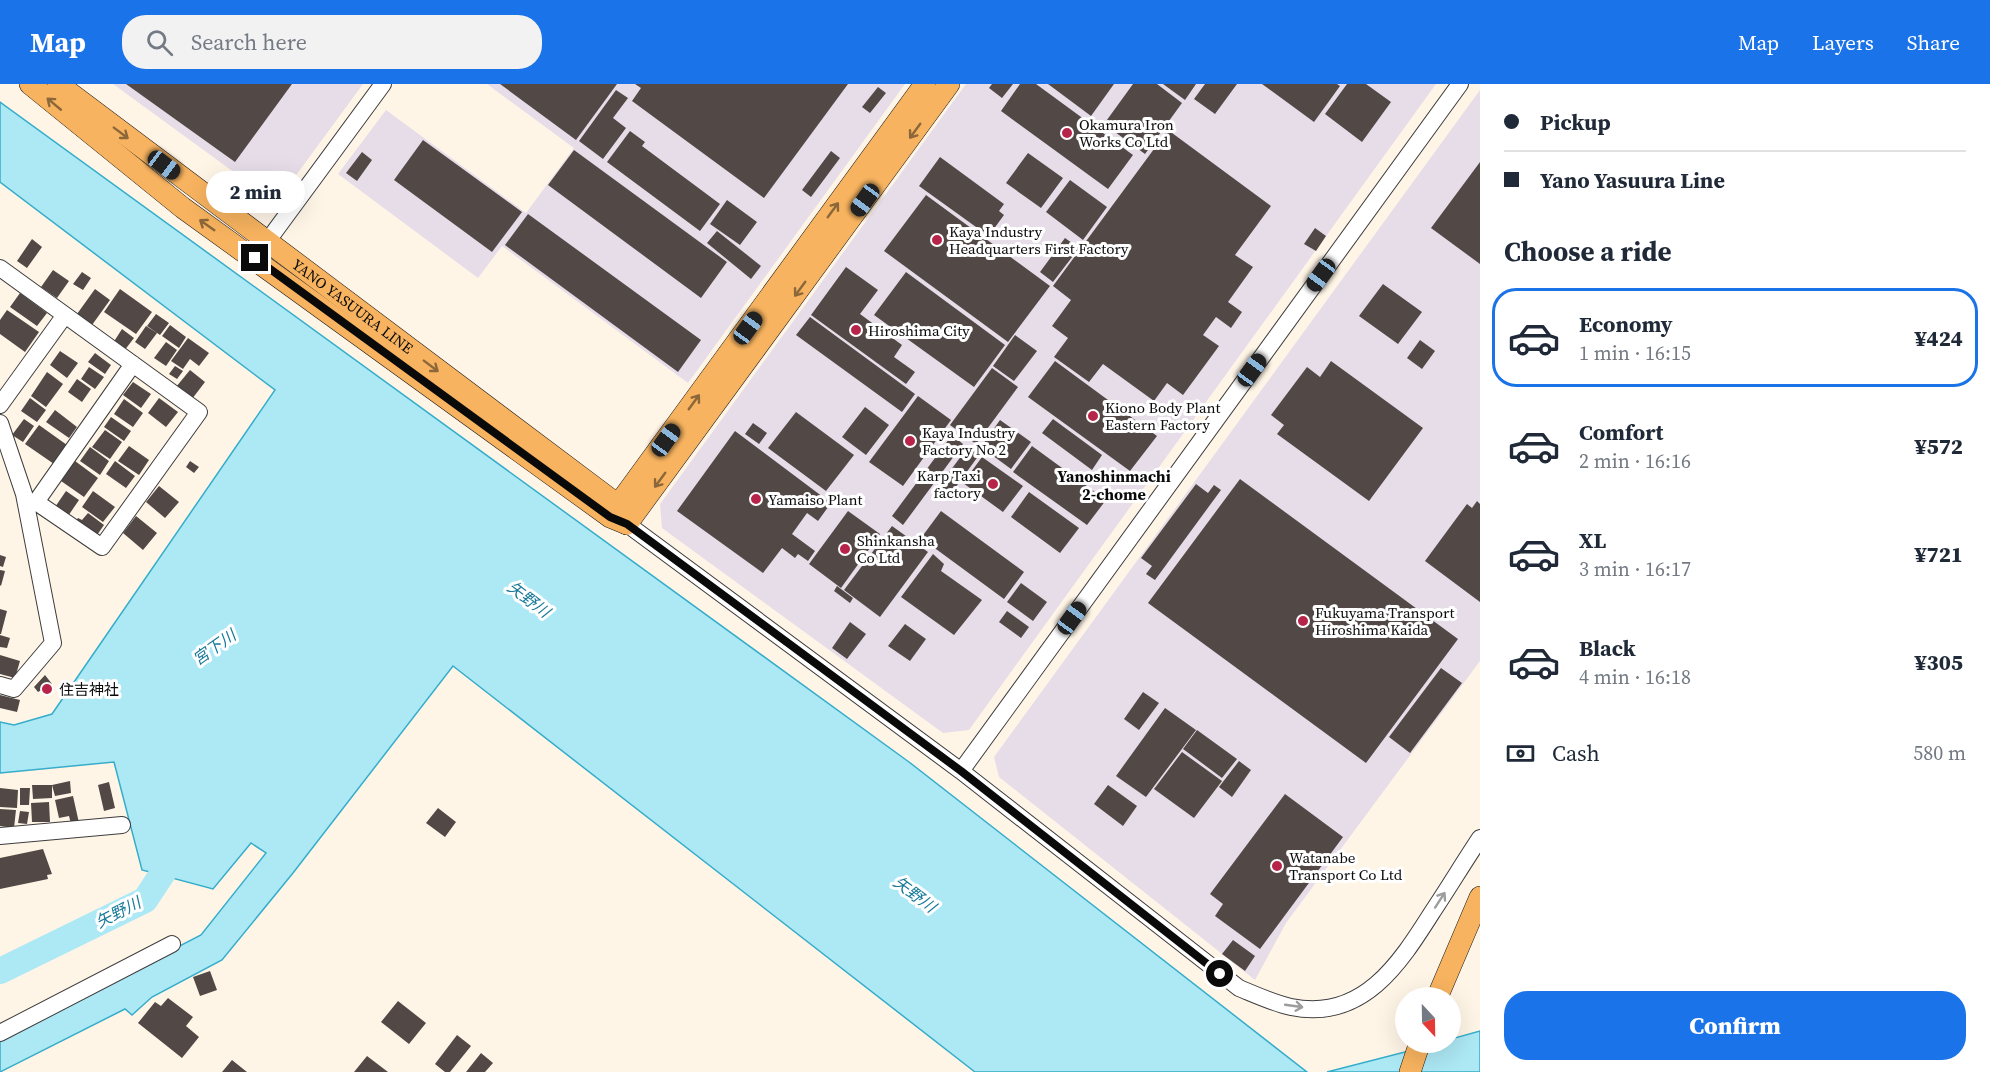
<!DOCTYPE html>
<html lang="en">
<head>
<meta charset="utf-8">
<style>
  body { margin:0; font-family:"Source Serif 4","Noto Sans JP",serif; background:#f2f2f3; color:#1f2937; height:100vh; display:flex; flex-direction:column; font-size:22px; white-space:nowrap }
  * { box-sizing:border-box; margin:0 }
  p { font-size:20px; color:#747a83 }
  .icon { flex:none; width:33px; height:33px; fill:none; stroke:currentColor; stroke-width:2; stroke-linecap:round; stroke-linejoin:round }
  .map { position:relative; flex:1; overflow:hidden }
  .panel { display:flex; flex-direction:column; background:#fff; width:510px }
  .panel>* { flex:none }
  .top-card { display:grid; align-content:center; height:132px; padding:0 24px; background:#fff }
  .needle { width:39px; rotate:158deg }
  .buttons { position:absolute; left:1395px; top:903px; display:grid; gap:12px }
  .buttons a { display:grid; place-items:center; width:66px; height:66px; border-radius:50%; background:#fff; box-shadow:0 6px 24px #0002; font-size:30px }
  .end { position:absolute; width:27px; height:27px; margin:-14px; border:8px solid #0a0a0a; background:#fff; box-shadow:0 0 0 3px #fff }
  .from { border-radius:50% }
  .bubble { position:absolute; height:42px; border-radius:21px; background:#fff; box-shadow:0 6px 24px #0002; font-size:20px; font-weight:800; line-height:42px; text-align:center }
  .car { position:absolute; width:18px; height:36px; margin:-18px -9px; border-radius:8px; box-shadow:0 0 4px 2px #0007; background:linear-gradient(#222 24%,#8ab4d8 0 40%,#222 0 76%,#8ab4d8 0 86%,#222 0) }
  .top-card b { display:flex; align-items:center; gap:21px; height:57px; font-size:22px }
  .top-card b+b { border-top:2px solid #e0e1e3 }
  .top-card i { width:15px; height:15px; background:#1f2937 }
  ul { padding:0; list-style:none }
  li { display:flex; align-items:center; gap:18px; height:99px; margin:0 12px 9px; padding:0 12px; border:3px solid transparent; border-radius:24px }
  li div { flex:1 }
  li b { display:block; font-size:22px }
  li em { font-style:normal; font-weight:800 }
  li.active { border-color:#1a73e8 }
  li>.icon { width:54px; height:54px; stroke-width:1.5 }
  h2 { padding:0 24px; font-size:27px; line-height:72px }
  .pay { display:flex; align-items:center; gap:15px; height:66px; padding:0 24px; font-size:22px }
  .pay p { margin-inline-start:auto }
  .cta { display:flex; gap:12px; margin-top:auto; padding:12px 24px }
  .cta a { flex:1; height:69px; border-radius:24px; background:#1a73e8; color:#fff; font-size:24px; font-weight:800; line-height:69px; text-align:center }
  header { display:flex; align-items:center; gap:36px; box-sizing:border-box; height:84px; padding:0 30px; background:#1a73e8; color:#fff }
  header strong { font-size:28px }
  nav { display:flex; gap:33px; margin-inline-start:auto; font-size:21px }
  .search { width:420px; height:54px; background:#f2f2f3; display:flex; align-items:center; gap:15px; box-sizing:border-box; padding:0 21px; border-radius:24px; color:#747a83; font-size:22px }
  main { display:flex; flex:1; min-height:0 }
  .map>svg:first-child { display:block }
</style>
</head>
<body>
<header>
<strong>Map</strong>
<div class="search"><svg class="icon" aria-label="search" viewBox="0 0 24 24"><circle cx="10" cy="10" r="6"/><path d="M15 15l6 6"/></svg>Search here</div>
<nav><a>Map</a><a>Layers</a><a>Share</a></nav>
</header>
<main>
<div class="map">
<svg width="1480" height="988" viewBox="0 0 1480 988">
  <rect width="100%" height="100%" fill="#fff5e7"/>
  <path fill="#e6dde9" d="M113,0H363L286,105L261,108Z
    M487,0H905L688,299L502,162L478,194L338,90L386,26L526,129L574,64Z
    M966,0H1436L969,646L943,649L662,444L660,420Z
    M1480,6V577L1286,839L1255,896L999,693L994,673Z"/>
  <path fill="#ade8f5" stroke="#35adca" stroke-width="1.5" d="M0,18L909,678L1307,988H975L453,582L293,789L222,876L152,913L132,931L125,925L0,988V955L201,851L266,769L251,759L213,805L142,786L114,678L0,689V638L14,641L52,630L275,306L0,98Z
    M1480,947V988H1327L1440,959L1450,958L1451,955Z"/>
  <g fill="none" stroke-linecap="round" stroke-linejoin="round">
    <path stroke="#ade8f5" stroke-width="26" d="M0,887L145,816L180,763"/>
  </g>
  <path fill="#524947" d="M126,0H292L235,78Z
    M500,0H617L576,56Z
    M635,0H848L764,114L632,17L641,4Z
    M992,0H1013L1002,14L989,4Z
    M1020,0H1036L1133,71L1108,105L1001,27Z
    M1048,0H1114L1091,32Z
    M1133,0H1157L1182,19L1145,70L1104,40Z
    M1163,0H1196L1185,16Z
    M1205,0H1237L1215,30L1194,15Z
    M1262,0H1337L1340,2L1314,38Z
    M1347,0H1366L1391,18L1362,58L1325,30Z
    M878,3L886,9L870,29L862,23Z
    M616,6L628,14L613,34L626,44L603,75L579,57Z
    M1168,46L1271,122L1235,171L1253,183L1228,218L1242,228L1231,244L1216,233L1203,251L1219,262L1183,311L1167,299L1154,317L1103,280L1089,298L1054,273L1068,254L1052,242L1071,216L1053,202Z
    M630,47L645,58L642,62L720,120L700,147L607,78Z
    M423,56L522,128L492,168L394,96Z
    M574,66L727,178L701,214L548,101Z
    M831,67L840,74L811,113L802,106Z
    M362,68L372,76L357,97L346,89Z
    M1028,69L1063,94L1041,124L1006,99Z
    M940,73L1004,120L999,127L1004,131L993,146L988,142L983,148L919,102Z
    M1480,78V180L1431,144Z
    M1070,96L1107,123L1083,156L1046,128Z
    M926,111L1050,202L1008,258L884,167Z
    M727,116L757,138L740,161L710,140Z
    M528,130L701,256L678,288L505,161Z
    M1315,144L1326,152L1316,167L1304,160Z
    M717,147L761,182L751,195L707,159Z
    M1065,154L1079,164L1053,198L1040,188Z
    M32,155L42,163L27,184L17,177Z
    M846,183L878,206L860,230L902,261L894,273L915,288L906,300L811,231Z
    M53,186L69,197L57,214L41,203Z
    M82,188L91,194L83,206L73,200Z
    M906,188L1005,261L974,303L874,231Z
    M1383,200L1422,228L1398,260L1359,232Z
    M95,205L110,216L92,241L77,230Z
    M120,205L152,228L136,250L104,228Z
    M20,209L47,229L37,242L10,223Z
    M7,226L39,248L25,268L0,250V236Z
    M156,230L169,239L160,251L147,242Z
    M810,233L915,310L902,328L796,251Z
    M170,241L186,253L179,264L162,252Z
    M146,242L157,249L145,265L135,258Z
    M122,245L134,254L124,267L113,259Z
    M1015,251L1037,267L1014,297L993,282Z
    M188,254L209,269L199,282L190,275L183,285L171,277Z
    M1420,256L1435,267L1422,285L1407,274Z
    M166,258L177,266L166,282L154,274Z
    M60,267L78,279L67,294L50,281Z
    M95,269L111,281L105,290L88,278Z
    M1055,277L1157,352L1130,387L1028,313Z
    M1331,277L1423,344L1369,417L1277,350L1284,341L1271,331L1307,283L1320,293Z
    M175,282L183,287L177,295L169,290Z
    M89,283L104,293L95,305L81,295Z
    M992,284L1018,303L976,360L950,341Z
    M190,286L205,298L192,315L176,303Z
    M47,288L63,300L46,323L31,312Z
    M77,295L91,305L82,318L68,308Z
    M133,298L151,310L141,324L123,311Z
    M918,312L951,336L903,402L869,378Z
    M30,314L46,326L37,338L21,327Z
    M159,314L178,328L166,343L148,329Z
    M124,315L143,329L133,343L114,330Z
    M865,323L889,341L866,371L842,353Z
    M55,326L77,343L69,354L46,338Z
    M796,328L854,371L826,407L768,364Z
    M111,333L131,347L124,357L104,343Z
    M24,335L34,342L23,358L12,351Z
    M1053,335L1102,371L1092,386L1042,349Z
    M1000,336L1031,358L1011,385L981,363Z
    M753,339L767,349L759,360L745,350Z
    M39,341L67,361L54,380L25,360Z
    M105,346L122,358L110,375L92,363Z
    M735,347L831,419L818,437L807,429L792,450L815,467L808,477L798,470L795,474L782,464L763,489L677,427Z
    M952,351L963,360L903,441L892,432Z
    M129,362L149,376L139,391L118,377Z
    M1032,362L1106,416L1087,441L1013,388Z
    M90,363L109,377L100,391L80,377Z
    M968,363L979,371L950,411L938,403Z
    M982,373L1023,402L1003,428L963,399Z
    M75,377L98,394L84,413L61,397Z
    M115,377L135,392L126,404L106,390Z
    M190,377L199,383L194,389L186,383Z
    M1240,395L1458,555L1366,679L1148,519Z
    M1196,400L1208,409L1214,401L1221,406L1155,496L1146,490L1152,482L1141,474Z
    M159,402L179,418L165,434L146,418Z
    M66,407L79,416L66,435L53,426Z
    M93,407L115,423L103,438L82,423Z
    M1029,408L1079,444L1060,469L1011,433Z
    M1477,417L1480,420V518L1425,477L1467,420L1472,424Z
    M848,427L880,450L841,504L809,480Z
    M941,427L1024,488L1004,515L921,454Z
    M88,429L104,441L95,454L74,439L78,434L82,436Z
    M136,432L157,449L143,466L123,449Z
    M892,442L928,468L880,533L844,506Z
    M933,470L944,480L941,487L982,516L954,551L901,513Z
    M0,471L6,473L3,483L0,482Z
    M0,486L5,487L1,502L0,501Z
    M1021,499L1047,518L1033,537L1007,518Z
    M837,502L853,514L850,519L834,507Z
    M0,525L7,527L1,550H0Z
    M1007,527L1029,543L1021,554L999,538Z
    M850,538L866,550L847,575L832,564Z
    M905,540L926,555L910,577L888,562Z
    M0,551L10,554L7,564L0,563Z
    M0,571L20,577L15,594L0,590Z
    M1441,584L1462,599L1410,669L1389,653Z
    M45,591L52,600L38,608L34,603Z
    M1143,608L1159,619L1139,646L1124,635Z
    M0,611L20,616L17,628L0,624Z
    M1165,624L1196,646L1146,713L1116,692Z
    M1197,646L1237,675L1222,694L1183,665Z
    M1182,668L1222,697L1194,734L1154,705Z
    M1239,677L1251,686L1232,713L1219,703Z
    M70,697L71,709L55,712L52,701Z
    M109,698L115,724L104,727L98,701Z
    M32,701H52V714L33,715Z
    M1108,701L1137,722L1123,742L1094,720Z
    M0,704L18,706L17,724L0,723Z
    M20,704H30L29,721H20Z
    M1285,710L1343,753L1260,865L1215,832L1223,820L1210,810Z
    M73,712L79,739L71,740L69,732L59,734L55,716Z
    M49,718L50,738H32L31,719Z
    M438,724L456,738L445,753L426,739Z
    M0,725L16,726L14,744L0,742Z
    M20,727L29,728L27,740L18,739Z
    M43,765L52,790L47,791L48,795L0,805V774Z
    M1233,856L1255,872L1245,887L1222,870Z
    M210,887L217,906L200,912L193,893Z
    M168,914L193,933L186,942L199,953L182,974L138,939L155,918L161,922Z
    M398,917L426,939L409,960L381,938Z
    M457,951L471,962L450,988H445L435,980Z
    M481,969L493,979L485,988H466Z
    M367,972L388,988H354Z
    M232,976L247,988H222Z"/>
  <g fill="none" stroke-linecap="round" stroke-linejoin="round">
    <g stroke="#3d3d3d" stroke-width="18">
      <path id="minor" d="M261,166L383,0
        M0,184L199,328L102,463L36,418L26,420
        M0,321L65,231
        M0,339L24,410L53,559L14,605L0,601
        M36,418L133,280
        M627,440L961,687L1239,904C1256,911 1273,919 1291,923C1363,938 1400,879 1433,827C1449,803 1464,778 1480,754
        M961,687L1460,0
        M0,752L122,741
        M0,949L172,860"/>
    </g>
    <g stroke="#1b1b1b" stroke-width="22">
      <g id="major">
        <path d="M30,0L183,124L610,433L627,440"/>
        <path id="s1" d="M58,0L618,421L622,429"/>
        <path d="M610,432L925,0"/>
        <path d="M627,440L949,0"/>
        <path d="M1437,914L1480,813"/>
        <path d="M1410,988L1420,958"/>
      </g>
    </g>
    <use href="#minor" stroke="#fff" stroke-width="16"/>
    <use href="#major" stroke="#f7b35f" stroke-width="21"/>
  </g>
  <defs><path id="oneway-shaft" d="M-6 0H5M1.5-3L5.5 0L1.5 3" fill="none" stroke-width="1.6" stroke-linecap="round" stroke-linejoin="round" transform="scale(1.5)"/></defs>
  <g stroke="#8c6739">
    <use href="#oneway-shaft" transform="translate(54 20) rotate(-140)"/>
    <use href="#oneway-shaft" transform="translate(915 47) rotate(126)"/>
    <use href="#oneway-shaft" transform="translate(121 49) rotate(37)"/>
    <use href="#oneway-shaft" transform="translate(833 126) rotate(-54)"/>
    <use href="#oneway-shaft" transform="translate(207 141) rotate(-145)"/>
    <use href="#oneway-shaft" transform="translate(800 205) rotate(126)"/>
    <use href="#oneway-shaft" transform="translate(431 282) rotate(37)"/>
    <use href="#oneway-shaft" transform="translate(694 318) rotate(-54)"/>
    <use href="#oneway-shaft" transform="translate(660 396) rotate(126)"/>
  </g>
  <g stroke="#9d9d9d">
    <use href="#oneway-shaft" transform="translate(1440 816) rotate(-57)"/>
    <use href="#oneway-shaft" transform="translate(1294 922) rotate(8)"/>
  </g>
  <g fill="none" stroke-linecap="round" stroke-linejoin="round">
    <path stroke="#0a0a0a" stroke-width="8" d="M255,174L610,433L627,440L961,687L1220,890"/>
  </g>
  <g fill="#b62549" stroke="#fff" stroke-width="2">
    <circle cx="1067" cy="49" r="6"/>
    <circle cx="937" cy="156" r="6"/>
    <circle cx="856" cy="246" r="6"/>
    <circle cx="1093" cy="332" r="6"/>
    <circle cx="910" cy="357" r="6"/>
    <circle cx="993" cy="400" r="6"/>
    <circle cx="756" cy="415" r="6"/>
    <circle cx="845" cy="465" r="6"/>
    <circle cx="1303" cy="537" r="6"/>
    <circle cx="47" cy="605" r="6"/>
    <circle cx="1277" cy="782" r="6"/>
  </g>
  <g text-anchor="middle" dominant-baseline="central" stroke-width="6" stroke-linejoin="round" paint-order="stroke">
    <g font-size="15" fill="#0a0a0a" stroke="#fff" text-anchor="start">
      <text x="1079" y="40">Okamura Iron<tspan x="1079" dy="17">Works Co Ltd</tspan></text>
      <text x="949" y="147">Kaya Industry<tspan x="949" dy="17">Headquarters First Factory</tspan></text>
      <text x="868" y="246">Hiroshima City</text>
      <text x="1105" y="323">Kiono Body Plant<tspan x="1105" dy="17">Eastern Factory</tspan></text>
      <text x="922" y="348">Kaya Industry<tspan x="922" dy="17">Factory No 2</tspan></text>
      <text x="981" y="391" text-anchor="end">Karp Taxi<tspan x="981" dy="17">factory</tspan></text>
      <text x="768" y="415">Yamaiso Plant</text>
      <text x="857" y="456">Shinkansha<tspan x="857" dy="17">Co Ltd</tspan></text>
      <text x="1315" y="528">Fukuyama Transport<tspan x="1315" dy="17">Hiroshima Kaida</tspan></text>
      <text x="59" y="605">住吉神社</text>
      <text x="1289" y="773">Watanabe<tspan x="1289" dy="17">Transport Co Ltd</tspan></text>
    </g>
    <g font-size="15" fill="#0a0a0a" stroke="#fff">
      <text stroke="none"><textPath href="#s1" startOffset="369">YANO YASUURA LINE</textPath></text>
    </g>
    <g font-size="16" font-weight="bold" fill="#0a0a0a" stroke="#fff">
      <text x="1114" y="392">Yanoshinmachi<tspan x="1114" dy="18">2-chome</tspan></text>
    </g>
    <g font-size="16" font-style="italic" fill="#177998" stroke="#fff">
      <text transform="translate(529 515) rotate(37)">矢野川</text>
      <text transform="translate(214 563) rotate(-35)">宮下川</text>
      <text transform="translate(915 810) rotate(37)">矢野川</text>
      <text transform="translate(118 828) rotate(-27)">矢野川</text>
    </g>
  </g>
</svg>
<div class="buttons">
<a><svg class="needle" viewBox="-14 -14 28 28"><path d="M0-13l5 13h-10z" fill="#e53935"/><path d="M0 13l5-13h-10z" fill="#747a83"/></svg></a>
</div>
<i class="end from" style="left:1220px;top:890px"></i>
<i class="end" style="left:255px;top:174px"></i>
<div class="bubble" style="left:206px;top:87px;width:99px">2 min</div>
<i class="car" style="left:164px;top:81px;rotate:127deg"></i>
<i class="car" style="left:865px;top:116px;rotate:216deg"></i>
<i class="car" style="left:1321px;top:191px;rotate:216deg"></i>
<i class="car" style="left:748px;top:244px;rotate:36deg"></i>
<i class="car" style="left:1252px;top:286px;rotate:36deg"></i>
<i class="car" style="left:666px;top:356px;rotate:36deg"></i>
<i class="car" style="left:1072px;top:534px;rotate:36deg"></i>
</div>
<section class="panel">
<div class="top-card">
<b><i class="from"></i>Pickup</b>
<b><i></i>Yano Yasuura Line</b>
</div>
<h2>Choose a ride</h2>
<ul>
<li class="active"><svg class="icon" aria-label="car" viewBox="0 0 24 24"><path d="M5 17H2v-5l4-1 3-4h7l3 4 3 1v5h-3M9 17h6M6 11h13"/><circle cx="7" cy="17" r="2"/><circle cx="17" cy="17" r="2"/></svg><div><b>Economy</b><p>1 min · 16:15</p></div><em>¥424</em></li>
<li><svg class="icon" aria-label="car" viewBox="0 0 24 24"><path d="M5 17H2v-5l4-1 3-4h7l3 4 3 1v5h-3M9 17h6M6 11h13"/><circle cx="7" cy="17" r="2"/><circle cx="17" cy="17" r="2"/></svg><div><b>Comfort</b><p>2 min · 16:16</p></div><em>¥572</em></li>
<li><svg class="icon" aria-label="car" viewBox="0 0 24 24"><path d="M5 17H2v-5l4-1 3-4h7l3 4 3 1v5h-3M9 17h6M6 11h13"/><circle cx="7" cy="17" r="2"/><circle cx="17" cy="17" r="2"/></svg><div><b>XL</b><p>3 min · 16:17</p></div><em>¥721</em></li>
<li><svg class="icon" aria-label="car" viewBox="0 0 24 24"><path d="M5 17H2v-5l4-1 3-4h7l3 4 3 1v5h-3M9 17h6M6 11h13"/><circle cx="7" cy="17" r="2"/><circle cx="17" cy="17" r="2"/></svg><div><b>Black</b><p>4 min · 16:18</p></div><em>¥305</em></li>
</ul>
<div class="pay"><svg class="icon" aria-label="cash" viewBox="0 0 24 24"><path d="M3 7h18v10H3z"/><circle cx="12" cy="12" r="2"/></svg>Cash<p>580 m</p></div>
<div class="cta"><a>Confirm</a></div>
</section>
</main>
</body>
</html>
